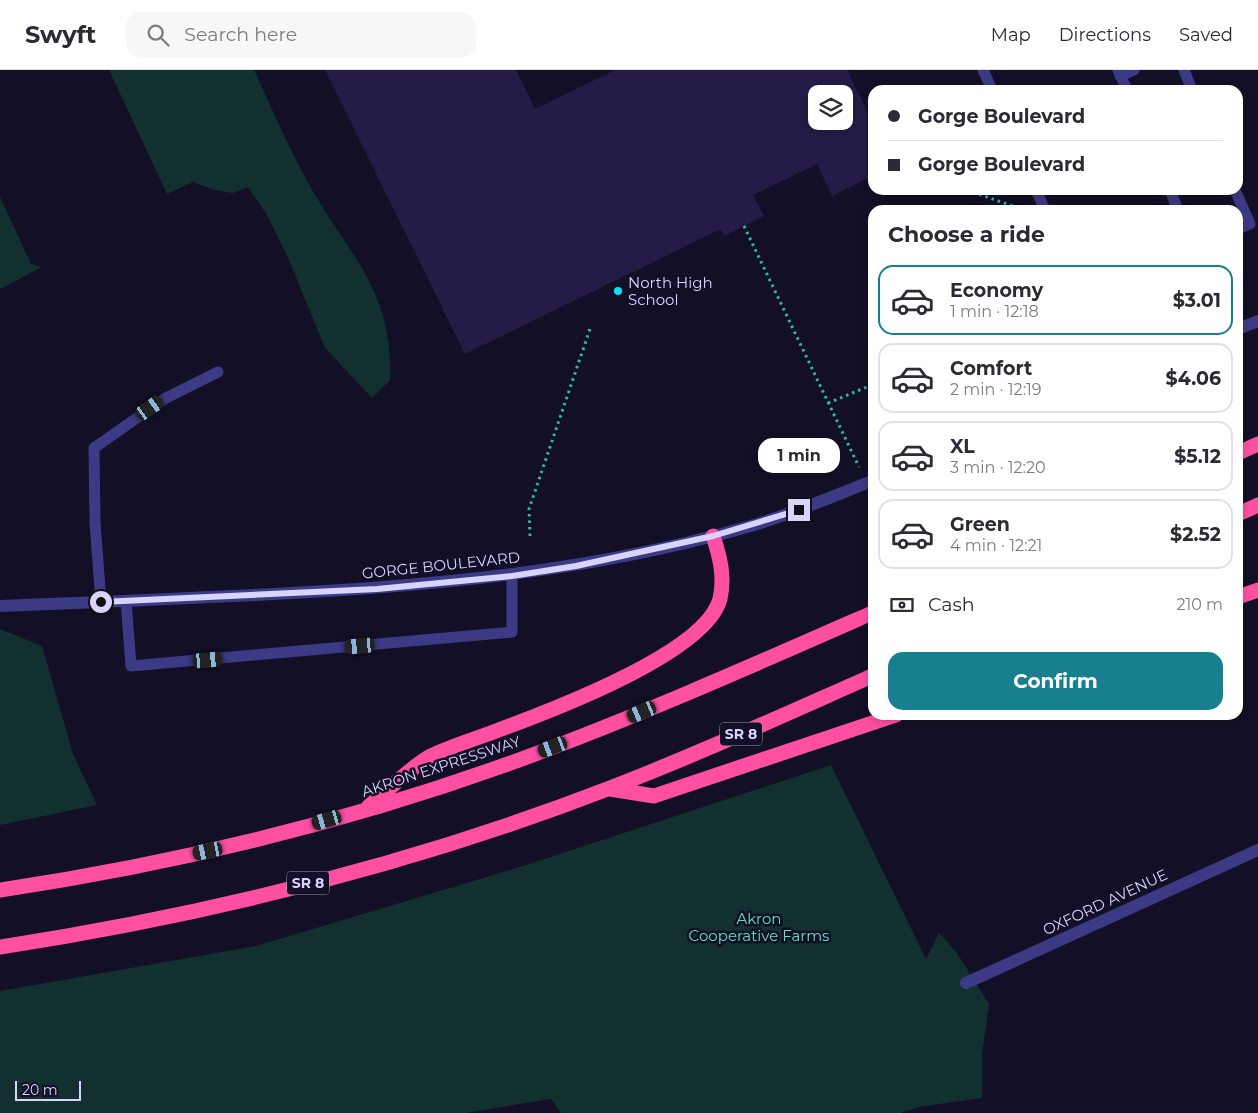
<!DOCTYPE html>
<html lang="en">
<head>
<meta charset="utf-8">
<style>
  body { margin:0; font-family:Montserrat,sans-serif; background:#f7f7f7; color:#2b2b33; height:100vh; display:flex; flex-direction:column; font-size:19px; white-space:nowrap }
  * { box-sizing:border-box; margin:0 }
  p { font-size:16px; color:#7c7c81 }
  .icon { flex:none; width:28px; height:28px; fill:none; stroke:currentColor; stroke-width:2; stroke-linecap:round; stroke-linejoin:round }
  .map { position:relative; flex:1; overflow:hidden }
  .sheet { position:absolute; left:868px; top:135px; width:375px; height:515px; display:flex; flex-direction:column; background:#fff; border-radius:15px; box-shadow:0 2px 8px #0003 }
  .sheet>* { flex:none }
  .banner { position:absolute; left:868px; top:15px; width:375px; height:110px; border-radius:15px; box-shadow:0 2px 8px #0003; display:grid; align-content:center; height:110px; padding:0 20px; background:#fff }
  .tools { position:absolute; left:808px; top:15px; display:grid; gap:10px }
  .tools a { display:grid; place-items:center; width:45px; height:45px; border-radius:10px; background:#fff; box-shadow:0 2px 8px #0003; font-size:25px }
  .scale { position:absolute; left:15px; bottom:12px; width:66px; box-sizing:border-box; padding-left:5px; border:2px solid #d9d4ff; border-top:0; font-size:14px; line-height:18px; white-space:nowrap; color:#d9d4ff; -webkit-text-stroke:4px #130f26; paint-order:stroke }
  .end { position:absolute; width:22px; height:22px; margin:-11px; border:6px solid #d9d4ff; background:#111; box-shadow:0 0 0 2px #111 }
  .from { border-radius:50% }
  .bubble { position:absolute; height:35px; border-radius:15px; background:#fff; box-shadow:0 2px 8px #0003; font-size:16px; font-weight:700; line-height:35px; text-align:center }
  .car { position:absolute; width:15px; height:30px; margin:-15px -8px; border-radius:6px; box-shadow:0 0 4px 1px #0007; background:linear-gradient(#222 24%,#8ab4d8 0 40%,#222 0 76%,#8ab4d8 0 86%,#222 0) }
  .banner b { display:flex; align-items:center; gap:18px; height:48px; font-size:19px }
  .banner b+b { border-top:1px solid #e1e1e2 }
  .banner i { width:12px; height:12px; background:#2b2b33 }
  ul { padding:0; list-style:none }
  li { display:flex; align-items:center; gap:15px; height:70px; margin:0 10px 8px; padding:0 10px; border:2px solid #e1e1e2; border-radius:15px }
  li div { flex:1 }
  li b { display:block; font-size:19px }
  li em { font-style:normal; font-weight:700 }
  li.on { border-color:#187f8f }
  li>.icon { width:45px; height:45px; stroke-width:1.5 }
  h2 { padding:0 20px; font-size:22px; line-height:60px }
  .pay { display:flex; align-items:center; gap:12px; height:55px; padding:0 20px; font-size:19px }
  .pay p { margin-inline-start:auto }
  .action { display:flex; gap:10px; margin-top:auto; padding:10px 20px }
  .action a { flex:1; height:58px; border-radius:15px; background:#187f8f; color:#fff; font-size:20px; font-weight:700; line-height:58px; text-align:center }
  header { display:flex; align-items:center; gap:30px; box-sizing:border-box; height:70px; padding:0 25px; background:#fff; border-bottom:1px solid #e1e1e2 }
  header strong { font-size:24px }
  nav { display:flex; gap:28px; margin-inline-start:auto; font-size:18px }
  .search { width:350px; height:45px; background:#f7f7f7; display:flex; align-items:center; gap:12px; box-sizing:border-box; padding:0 18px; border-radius:15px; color:#7c7c81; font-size:19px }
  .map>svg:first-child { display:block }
</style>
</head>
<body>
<header>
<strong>Swyft</strong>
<div class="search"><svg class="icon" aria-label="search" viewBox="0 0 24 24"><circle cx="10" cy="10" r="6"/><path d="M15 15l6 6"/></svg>Search here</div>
<nav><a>Map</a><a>Directions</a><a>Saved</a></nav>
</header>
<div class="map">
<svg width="1258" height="1043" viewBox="0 0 1258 1043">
  <rect width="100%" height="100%" fill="#130f26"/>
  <path fill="#12302f" d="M109,0H254C271,36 286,72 305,107C344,181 394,216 390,310L372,328L325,278L289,190L267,145L248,117L233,123L214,120L193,112L167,124Z
    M0,127L31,194L42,197L0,219Z
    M0,559L42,576L73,684L97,735L0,755Z
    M831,695L926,889L939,863L957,883L989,934L982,985V1028L918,1037L901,1043H561L551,1029L466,1043H0V921L256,876L520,797Z"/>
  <path fill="#241b47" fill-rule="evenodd" d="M325,0H516L535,39L615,0H847L872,51V106L832,126L817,94L753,125L764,146L724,166L721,159L465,284ZM816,24H844V51H816Z"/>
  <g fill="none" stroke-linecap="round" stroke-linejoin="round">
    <path stroke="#2fb8b0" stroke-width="3" stroke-dasharray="2.5 4" stroke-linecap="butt" d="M967,120L1024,140
      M744,156L859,397
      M828,333L872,315
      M530,466L529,439L591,256"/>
    <path stroke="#3d3a85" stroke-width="11" d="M983,0L992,20
      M1118,0L1127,20
      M1184,0L1192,20
      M1120,6L1134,0
      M1036,120L1045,140
      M1170,120L1178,140
      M1235,120L1250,154L1238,159
      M126,531L131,596L512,562V506
      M101,532L95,453L94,378L164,329L218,302"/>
    <path stroke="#3d3a85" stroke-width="12" d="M966,913L1258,780"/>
    <path stroke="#3d3a85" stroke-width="12" d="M1238,259L1258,251
      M0,536C85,533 169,529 254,525C420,517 586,503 747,457C790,445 831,427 872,411"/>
    <path stroke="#ff4fa3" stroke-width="15" d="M1238,383L1258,374
      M1238,444L1258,435
      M1238,527L1258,520
      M610,719L654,726L896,645
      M369,736C386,722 412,696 431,686C449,677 469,671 488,664C540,645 705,585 720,529C725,507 720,487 713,466
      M0,820C176,794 351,751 519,690C639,646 756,594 872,543
      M0,877C207,845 414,794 610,718C699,684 786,644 872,606"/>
  </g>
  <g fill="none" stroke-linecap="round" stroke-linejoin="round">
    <path stroke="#d9d4ff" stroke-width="6" d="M101,532L377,519L512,506L576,496L713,466L799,440"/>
  </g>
  <circle fill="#00e5ff" stroke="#130f26" stroke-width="2" cx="618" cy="221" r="5"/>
  <g text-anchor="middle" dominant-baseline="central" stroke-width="5" stroke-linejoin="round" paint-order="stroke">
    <g fill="#130f26" stroke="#9e99be" stroke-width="1">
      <rect x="720" y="652.5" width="42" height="23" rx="4"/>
      <rect x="287" y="801.5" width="42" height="23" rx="4"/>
    </g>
    <g font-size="14" font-weight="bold" fill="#d9d4ff">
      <text x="741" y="664">SR 8</text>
      <text x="308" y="813">SR 8</text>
    </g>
    <g font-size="15" fill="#d9d4ff" stroke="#130f26" text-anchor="start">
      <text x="628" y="212">North High<tspan x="628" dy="17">School</tspan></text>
    </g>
    <g font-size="15" fill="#d9d4ff" stroke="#130f26">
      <text transform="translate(441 495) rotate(-6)">GORGE BOULEVARD</text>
      <text transform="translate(441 696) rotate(-18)">AKRON EXPRESSWAY</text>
      <text transform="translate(1105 832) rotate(-25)">OXFORD AVENUE</text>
    </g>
    <g font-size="15" fill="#5fe0c0" stroke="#130f26">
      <text x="759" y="848">Akron<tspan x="759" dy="17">Cooperative Farms</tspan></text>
    </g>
  </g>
</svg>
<div class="tools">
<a><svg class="icon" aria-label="layers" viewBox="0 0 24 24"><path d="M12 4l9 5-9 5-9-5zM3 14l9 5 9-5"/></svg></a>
</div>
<div class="scale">20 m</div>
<i class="end from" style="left:101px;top:532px"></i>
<i class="end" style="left:799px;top:440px"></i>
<div class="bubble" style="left:758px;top:368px;width:82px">1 min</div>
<i class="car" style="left:150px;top:338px;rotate:55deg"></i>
<i class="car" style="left:360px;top:576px;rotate:265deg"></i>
<i class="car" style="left:208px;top:590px;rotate:85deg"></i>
<i class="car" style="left:642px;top:642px;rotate:247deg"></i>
<i class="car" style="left:553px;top:677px;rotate:249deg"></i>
<i class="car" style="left:327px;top:750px;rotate:254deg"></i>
<i class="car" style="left:208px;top:781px;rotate:258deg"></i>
<div class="banner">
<b><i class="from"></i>Gorge Boulevard</b>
<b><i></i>Gorge Boulevard</b>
</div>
<section class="sheet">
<h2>Choose a ride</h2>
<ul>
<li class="on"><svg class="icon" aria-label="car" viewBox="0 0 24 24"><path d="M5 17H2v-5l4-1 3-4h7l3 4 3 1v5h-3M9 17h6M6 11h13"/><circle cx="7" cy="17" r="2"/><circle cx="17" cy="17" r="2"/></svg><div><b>Economy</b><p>1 min · 12:18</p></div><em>$3.01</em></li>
<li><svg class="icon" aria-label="car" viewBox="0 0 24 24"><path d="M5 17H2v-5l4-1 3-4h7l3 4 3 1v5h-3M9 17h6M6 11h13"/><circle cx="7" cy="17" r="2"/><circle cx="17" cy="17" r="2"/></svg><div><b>Comfort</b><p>2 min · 12:19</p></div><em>$4.06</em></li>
<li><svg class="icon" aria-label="car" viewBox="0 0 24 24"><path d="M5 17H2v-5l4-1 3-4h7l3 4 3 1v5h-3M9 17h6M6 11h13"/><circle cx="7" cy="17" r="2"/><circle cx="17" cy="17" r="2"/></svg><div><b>XL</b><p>3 min · 12:20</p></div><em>$5.12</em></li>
<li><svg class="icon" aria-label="car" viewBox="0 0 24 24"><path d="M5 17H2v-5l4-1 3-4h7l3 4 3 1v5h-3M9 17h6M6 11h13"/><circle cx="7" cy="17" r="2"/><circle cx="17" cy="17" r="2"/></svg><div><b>Green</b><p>4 min · 12:21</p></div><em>$2.52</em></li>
</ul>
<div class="pay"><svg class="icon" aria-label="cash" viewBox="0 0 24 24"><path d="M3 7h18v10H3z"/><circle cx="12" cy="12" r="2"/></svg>Cash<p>210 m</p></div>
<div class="action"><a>Confirm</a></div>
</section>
</div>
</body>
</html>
